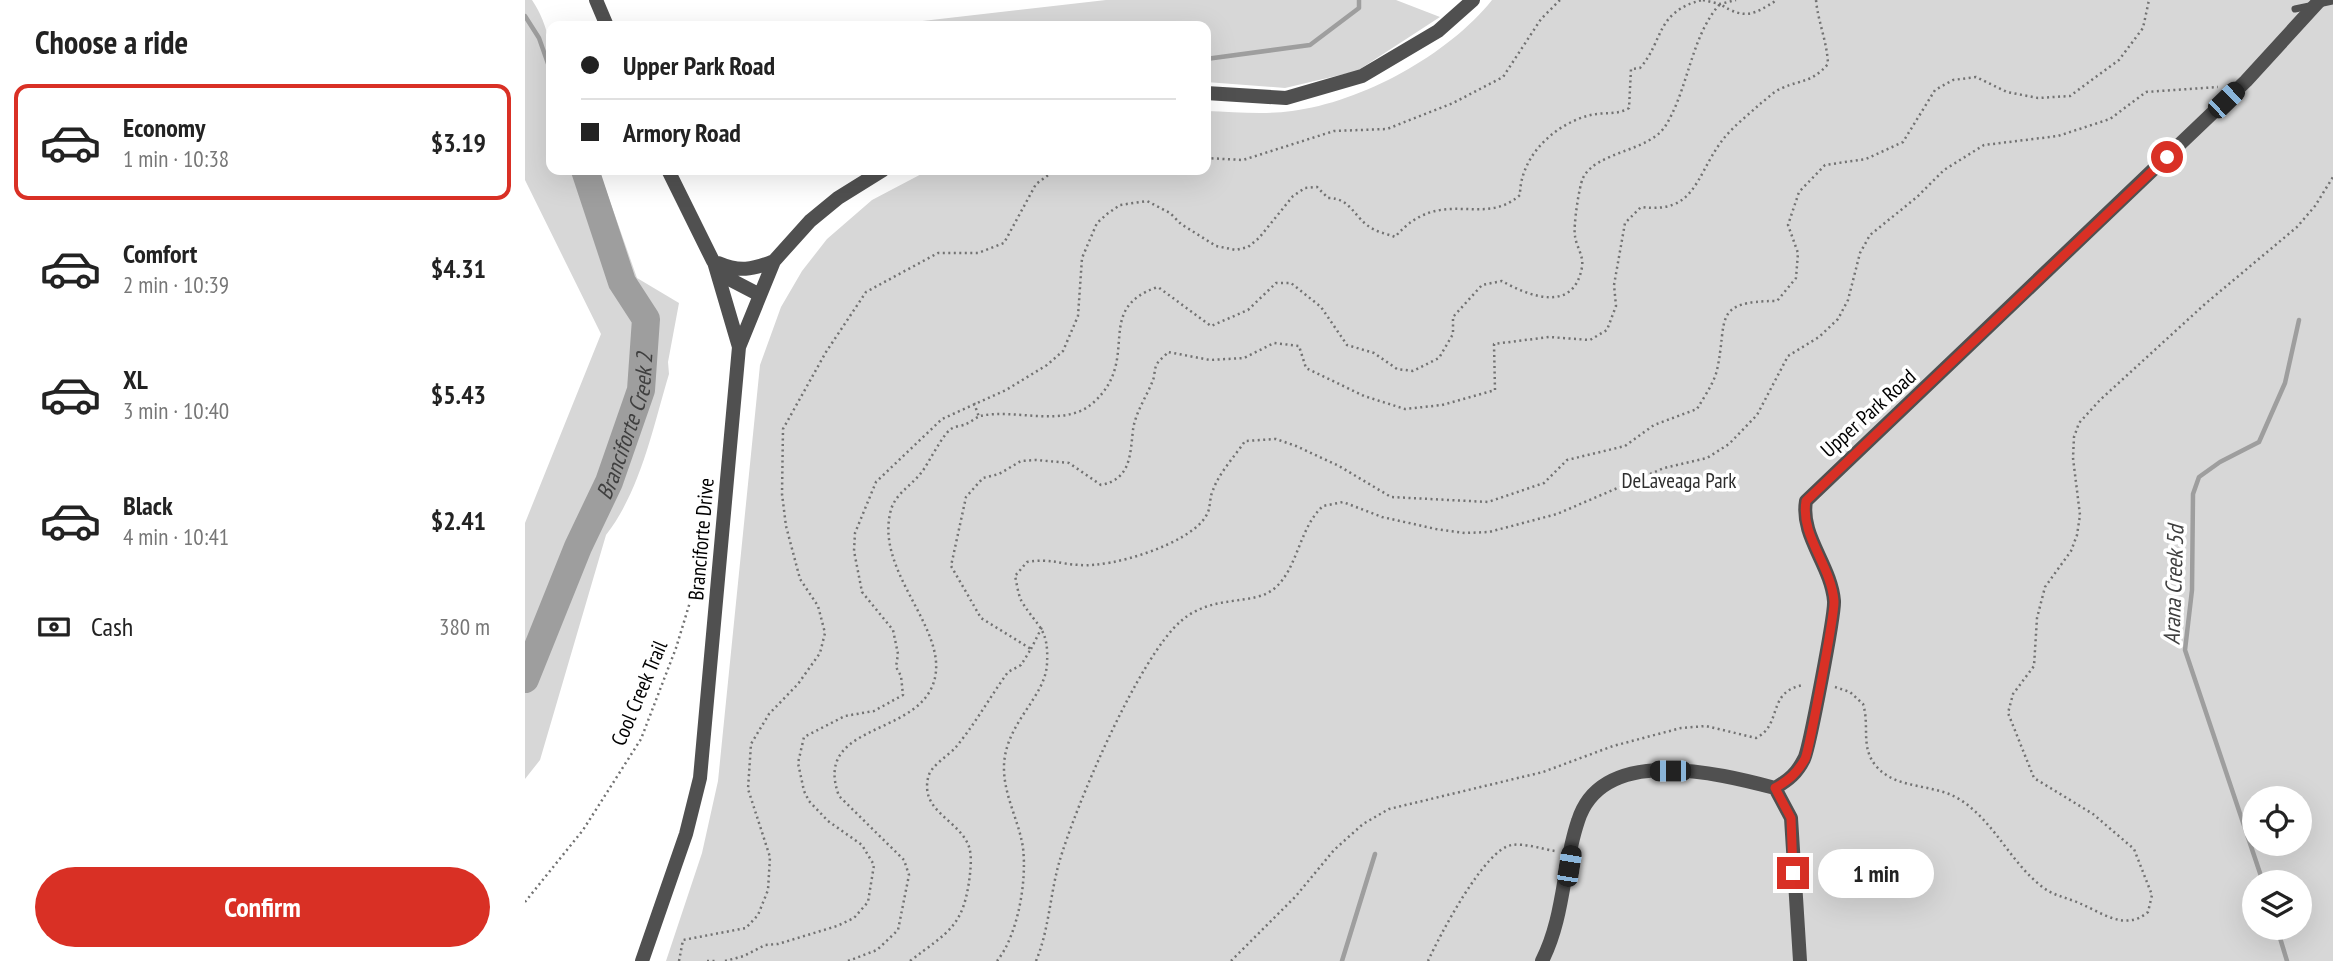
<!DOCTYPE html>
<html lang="en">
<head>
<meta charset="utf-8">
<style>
  body { margin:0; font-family:"PT Sans Narrow",sans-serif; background:#f2f2f2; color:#222; height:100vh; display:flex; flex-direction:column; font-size:26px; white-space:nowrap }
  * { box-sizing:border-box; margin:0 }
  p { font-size:23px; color:#767676 }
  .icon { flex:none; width:38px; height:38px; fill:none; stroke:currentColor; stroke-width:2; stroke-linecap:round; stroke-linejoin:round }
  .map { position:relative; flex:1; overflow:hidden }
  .details { display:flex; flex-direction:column; background:#fff; width:525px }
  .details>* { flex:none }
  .hud { position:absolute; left:21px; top:21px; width:665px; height:154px; border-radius:14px; box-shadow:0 7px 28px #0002; display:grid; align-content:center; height:154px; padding:0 35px; background:#fff }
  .tools { position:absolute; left:1717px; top:786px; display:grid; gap:14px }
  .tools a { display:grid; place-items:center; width:70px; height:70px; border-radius:50%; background:#fff; box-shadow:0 7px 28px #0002; font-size:35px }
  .end { position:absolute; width:32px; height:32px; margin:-16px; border:9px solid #d93025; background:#fff; box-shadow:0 0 0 4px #fff }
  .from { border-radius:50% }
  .bubble { position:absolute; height:49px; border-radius:24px; background:#fff; box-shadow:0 7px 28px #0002; font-size:23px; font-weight:700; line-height:49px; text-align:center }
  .car { position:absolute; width:21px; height:42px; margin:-21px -10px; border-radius:9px; box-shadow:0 0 5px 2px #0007; background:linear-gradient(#222 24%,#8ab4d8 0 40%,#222 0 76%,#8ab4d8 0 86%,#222 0) }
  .hud b { display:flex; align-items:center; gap:24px; height:66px; font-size:26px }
  .hud b+b { border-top:2px solid #e0e0e0 }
  .hud i { width:18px; height:18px; background:#222 }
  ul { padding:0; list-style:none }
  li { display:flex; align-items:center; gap:21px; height:116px; margin:0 14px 10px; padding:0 21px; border:4px solid transparent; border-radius:14px }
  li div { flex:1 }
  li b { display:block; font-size:26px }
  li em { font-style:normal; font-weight:700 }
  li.current { border-color:#d93025 }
  li>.icon { width:63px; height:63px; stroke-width:1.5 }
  h2 { padding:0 35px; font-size:32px; line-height:84px }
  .pay { display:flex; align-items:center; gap:18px; height:77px; padding:0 35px; font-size:26px }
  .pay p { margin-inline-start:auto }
  .primary-button { display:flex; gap:14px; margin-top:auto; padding:14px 35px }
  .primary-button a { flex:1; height:80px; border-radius:42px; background:#d93025; color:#fff; font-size:28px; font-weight:700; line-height:80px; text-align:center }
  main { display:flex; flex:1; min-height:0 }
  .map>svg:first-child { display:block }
</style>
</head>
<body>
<main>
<section class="details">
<h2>Choose a ride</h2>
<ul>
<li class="current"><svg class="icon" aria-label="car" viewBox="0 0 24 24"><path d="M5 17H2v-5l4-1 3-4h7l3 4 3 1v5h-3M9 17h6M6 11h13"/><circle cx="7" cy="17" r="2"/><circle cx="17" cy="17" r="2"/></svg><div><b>Economy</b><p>1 min · 10:38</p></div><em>$3.19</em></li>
<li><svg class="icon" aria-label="car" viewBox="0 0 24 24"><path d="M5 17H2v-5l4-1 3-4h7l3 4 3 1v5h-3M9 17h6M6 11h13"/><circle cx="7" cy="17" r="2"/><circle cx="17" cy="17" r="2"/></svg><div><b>Comfort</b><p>2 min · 10:39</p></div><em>$4.31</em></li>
<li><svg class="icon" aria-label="car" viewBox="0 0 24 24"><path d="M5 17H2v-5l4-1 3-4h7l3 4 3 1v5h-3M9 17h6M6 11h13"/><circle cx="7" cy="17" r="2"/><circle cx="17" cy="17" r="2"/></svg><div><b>XL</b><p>3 min · 10:40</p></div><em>$5.43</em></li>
<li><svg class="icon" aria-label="car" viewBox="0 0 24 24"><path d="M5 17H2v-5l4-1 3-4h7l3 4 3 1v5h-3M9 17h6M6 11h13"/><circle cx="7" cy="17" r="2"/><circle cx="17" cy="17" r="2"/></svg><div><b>Black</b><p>4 min · 10:41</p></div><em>$2.41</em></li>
</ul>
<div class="pay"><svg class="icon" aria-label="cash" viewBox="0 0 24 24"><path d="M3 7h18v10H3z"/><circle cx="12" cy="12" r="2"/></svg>Cash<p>380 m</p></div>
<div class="primary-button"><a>Confirm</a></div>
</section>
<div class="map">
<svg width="1808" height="961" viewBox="0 0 1808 961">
  <rect width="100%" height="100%" fill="#fff"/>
  <path fill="#d7d7d7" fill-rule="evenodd" d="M0,0H7C39,47 26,115 26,170H74L112,278L154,303L143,362L144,374C128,427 116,490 81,535L15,760L0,779V523L76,334L0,180Z
    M581,0H871L915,17L832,71L760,88L681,82V26H354Z
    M967,0H1808V961H141L177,853L193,781L235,365L256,307L277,271L302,239L347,200L404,170H681V111C710,112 739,115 767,111C837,102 923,55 967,0ZM1729,798H1774V844H1729ZM1729,882H1774V928H1729Z"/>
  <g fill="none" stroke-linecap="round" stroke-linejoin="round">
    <path stroke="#9e9e9e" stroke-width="4.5" d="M0,16L14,38L26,72
      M681,59L785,45L834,8V0
      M1738,882L1660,650L1667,590L1668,494L1674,477L1695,462L1734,442L1760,383L1774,320
      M1752,928L1762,961
      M817,961L850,854"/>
    <path stroke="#9e9e9e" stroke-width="28" id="s1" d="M0,679L53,547L84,482L116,390L121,319L97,282L60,170"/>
    <path stroke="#727272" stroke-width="2.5" stroke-dasharray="2 3.5" stroke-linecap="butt" d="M1178,0L1195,4L1211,0
      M681,158L718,160L809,131L862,129L928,103L978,77L1016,19L1035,0
      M449,403L454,417
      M506,649L517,627
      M1310,687L1325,692L1338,704C1345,726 1335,747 1351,766C1371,790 1408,783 1434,799C1469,821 1484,860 1515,885C1526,895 1540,897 1554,903C1576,912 1600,932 1623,912L1627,895L1609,849L1568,814L1509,778L1483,713L1488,694L1509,666L1512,618L1520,587L1546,551L1552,535L1555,515L1548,458L1549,437L1554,423L1575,400L1680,304L1772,227L1790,206L1808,177
      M0,902L58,830L116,739L151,648L169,589L179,578
      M154,961L158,940L221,928L233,915L243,890L245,857L223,789L226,744L244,714L273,684L295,653L300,633L293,606L275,579L261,526L257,494L258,429L301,352L341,292L413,253H453L479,243L511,184L530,170
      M182,961H190
      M200,961L219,956L240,945L253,944L312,926L329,918L343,902L349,865L337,845L303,821L284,801L279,791L273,763L279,737L320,716L349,711L378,695L376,676L371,667L373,654L368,630L337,592L329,551L330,533L351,482L417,419L481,390L522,365L538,351L553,316L557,258L572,223L582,214L595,205L622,201L645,213L656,224L691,246L711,250L723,247L734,238L768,196L780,188L792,187L803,198C827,198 829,219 848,229C855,233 863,234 870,237C916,184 957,229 995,195C995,158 1027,126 1062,116C1077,111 1092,116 1104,108L1106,69L1115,68C1139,41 1130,12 1177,0
      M323,961L352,950L373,930L384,875L379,860L314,796C288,726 383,736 406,689C432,636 351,577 365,514C368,495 385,487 396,473C404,463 417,435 426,429C430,426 437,426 441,424C446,422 450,418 455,416C490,408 541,429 569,402C617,358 567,309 633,287L686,326L723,310L751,283H766L796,307L822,345L849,353L872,369L888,371L914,358L928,334V317L957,285L977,281C1005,297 1049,313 1057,267C1059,256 1051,246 1050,236C1048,228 1054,186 1058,178C1071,151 1125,152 1141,125C1164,87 1166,36 1195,4C1220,20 1228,15 1252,0
      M385,961C424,931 439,927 445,874C446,864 447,851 442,842C429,818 396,810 403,778C405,766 423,756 431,747C450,724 465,697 483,672L496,665L506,649L456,618L426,566L441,497L458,478L474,474L496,461L511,460L544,463L576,485C606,479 605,455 608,430C610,413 622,396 628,380C630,375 629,369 632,364C634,360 640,356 643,352L685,360L719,358L749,343L774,346L781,368L839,396L880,409L917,405L970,390L969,344L1024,337L1065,340L1082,330L1091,306L1089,285L1100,223L1116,207C1170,214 1170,178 1196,142C1206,128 1222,116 1235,104C1242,99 1249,91 1257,88C1278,79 1286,83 1303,64C1302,41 1293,22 1291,0
      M472,961C493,935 502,881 498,848C494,820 478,795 479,765C481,722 520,698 522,664C524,628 513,628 497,602C493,595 492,584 490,576L502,562C526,558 533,564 555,565C586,568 665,544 681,516C686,509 684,498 688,490C694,473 710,456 720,441L751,439L771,446L814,466L866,497L963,502L1019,483L1042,460L1100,446L1129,425L1172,409C1179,397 1189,383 1192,370C1203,320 1186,301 1252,301L1271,278L1273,253L1263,225L1274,192L1300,165L1341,159L1378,142L1410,90L1428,80L1451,77L1482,92L1513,98L1545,96L1594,60L1618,28L1624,0
      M511,961C524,930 525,895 534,863C550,807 614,657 656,621C688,593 728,607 750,588C773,568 774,528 798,506L818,502L857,517L911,529L940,533L964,532L1032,514L1139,468L1182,458L1204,444L1232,415L1263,356L1294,337L1313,319L1323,300L1335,253L1345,235L1392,197L1419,170L1459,145L1533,136L1585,119L1621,92L1693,87
      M706,961L771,896L809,850L838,824L864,809L1018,772L1088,746L1156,728L1181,726L1231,738C1258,725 1241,691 1279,685
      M903,961C914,937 960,848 987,845C1000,843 1017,849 1030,851"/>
    <path stroke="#505050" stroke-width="7" d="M1770,9L1808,1"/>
    <path stroke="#505050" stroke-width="14" d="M1250,788L1266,818L1275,961
      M1017,961C1040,915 1037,868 1053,821C1077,744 1193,773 1250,788C1264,780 1272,773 1279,759C1284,750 1310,614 1309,601C1306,565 1275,536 1281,501L1721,81L1795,0"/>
    <path stroke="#505050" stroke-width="14" d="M71,0L82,26
      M681,93L761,98L837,76L913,31L948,0
      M143,170L188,261L208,281L233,294
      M189,262L214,347
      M193,263C214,272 227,270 249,261
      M117,961L161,834L175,778L214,347L249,261L285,221L313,198L358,170"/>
  </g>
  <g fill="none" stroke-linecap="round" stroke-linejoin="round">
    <path stroke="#d93025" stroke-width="9" d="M1268,873L1266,818L1250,788C1264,780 1272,773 1280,759C1284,750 1310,613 1309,601C1306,565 1275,536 1281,501L1642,157"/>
  </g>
  <g text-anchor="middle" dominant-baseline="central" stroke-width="7" stroke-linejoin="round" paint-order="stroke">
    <g font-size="21" fill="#000" stroke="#fff">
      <text transform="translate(1343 413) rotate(-42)">Upper Park Road</text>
      <text transform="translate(176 539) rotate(-85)">Branciforte Drive</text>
      <text transform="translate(114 693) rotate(-67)">Cool Creek Trail</text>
    </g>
    <g font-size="21" fill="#2e2e2e" stroke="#fff">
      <text x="1154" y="480">DeLaveaga Park</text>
    </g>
    <g font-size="23" font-style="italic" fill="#3f3f3f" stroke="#fff">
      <text stroke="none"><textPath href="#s1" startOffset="273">Branciforte Creek 2</textPath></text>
      <text transform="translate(1648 585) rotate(-88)">Arana Creek 5d</text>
    </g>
  </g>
</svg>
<div class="tools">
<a><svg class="icon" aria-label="locate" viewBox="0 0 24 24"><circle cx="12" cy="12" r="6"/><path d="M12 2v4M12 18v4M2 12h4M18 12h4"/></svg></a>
<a><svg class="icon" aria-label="layers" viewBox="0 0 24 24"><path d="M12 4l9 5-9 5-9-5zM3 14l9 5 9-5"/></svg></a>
</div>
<i class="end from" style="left:1642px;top:157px"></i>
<i class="end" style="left:1268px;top:873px"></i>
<div class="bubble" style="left:1293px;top:849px;width:116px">1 min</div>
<i class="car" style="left:1701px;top:100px;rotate:46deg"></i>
<i class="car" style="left:1145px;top:771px;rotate:270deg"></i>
<i class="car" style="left:1044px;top:866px;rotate:9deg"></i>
<div class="hud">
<b><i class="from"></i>Upper Park Road</b>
<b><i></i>Armory Road</b>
</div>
</div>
</main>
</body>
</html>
